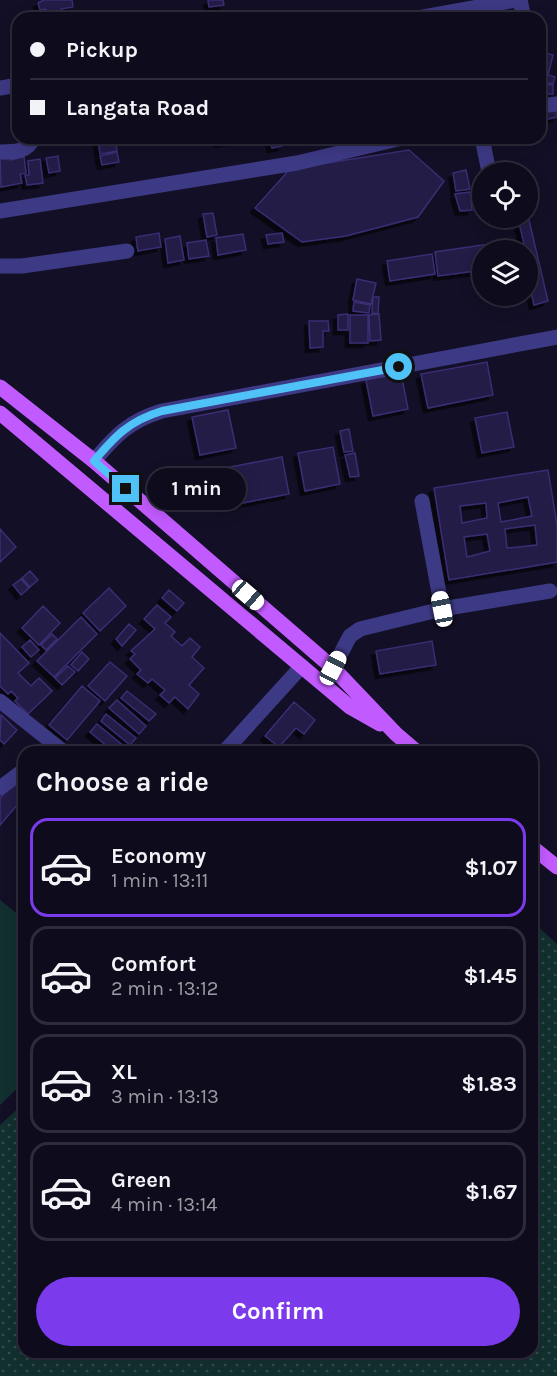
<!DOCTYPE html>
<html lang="en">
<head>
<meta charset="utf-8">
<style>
  body { margin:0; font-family:Karla,sans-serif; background:#1c1929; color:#f1f3f6; height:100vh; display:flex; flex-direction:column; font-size:22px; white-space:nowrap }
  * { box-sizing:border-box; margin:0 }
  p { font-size:20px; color:#9b9ba3 }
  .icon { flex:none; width:33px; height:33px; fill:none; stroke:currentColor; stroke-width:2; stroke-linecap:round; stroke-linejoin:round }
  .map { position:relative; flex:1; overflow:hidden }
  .panel { position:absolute; left:18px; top:746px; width:520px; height:612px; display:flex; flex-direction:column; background:#0e0b1c; border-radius:18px; box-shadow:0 3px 15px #0003,0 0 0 2px #2e2b3b }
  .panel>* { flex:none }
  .guide { position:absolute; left:12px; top:12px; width:534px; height:132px; border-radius:18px; box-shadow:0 3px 15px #0003,0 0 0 2px #2e2b3b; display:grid; align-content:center; height:132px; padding:0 18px; background:#0e0b1c }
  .controls { position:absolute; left:472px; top:162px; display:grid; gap:12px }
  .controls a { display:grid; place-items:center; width:66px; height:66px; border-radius:50%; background:#0e0b1c; box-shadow:0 3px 15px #0003,0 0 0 2px #2e2b3b; font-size:30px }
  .end { position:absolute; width:27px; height:27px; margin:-14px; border:8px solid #4fc3f7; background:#111; box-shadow:0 0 0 3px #111 }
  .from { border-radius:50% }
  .bubble { position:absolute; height:42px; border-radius:21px; background:#0e0b1c; box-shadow:0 3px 15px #0003,0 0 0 2px #2e2b3b; font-size:20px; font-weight:700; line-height:42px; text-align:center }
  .car { position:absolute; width:18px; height:36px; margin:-18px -9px; border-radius:8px; box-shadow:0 0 4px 2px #0007; background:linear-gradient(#fff 24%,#345 0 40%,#fff 0 76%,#345 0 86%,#fff 0) }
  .guide b { display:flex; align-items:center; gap:21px; height:57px; font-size:22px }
  .guide b+b { border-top:2px solid #2e2b3b }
  .guide i { width:15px; height:15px; background:#f1f3f6 }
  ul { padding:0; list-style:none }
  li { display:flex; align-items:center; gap:18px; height:99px; margin:0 12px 9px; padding:0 6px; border:3px solid #2e2b3b; border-radius:18px }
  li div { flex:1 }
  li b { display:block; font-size:22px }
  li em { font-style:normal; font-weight:700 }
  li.active { border-color:#7c3aed }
  li>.icon { width:54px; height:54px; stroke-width:1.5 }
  h2 { padding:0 18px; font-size:27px; line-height:72px }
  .button { display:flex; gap:12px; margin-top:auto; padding:12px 18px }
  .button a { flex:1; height:69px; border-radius:36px; background:#7c3aed; color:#fff; font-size:24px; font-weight:700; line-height:69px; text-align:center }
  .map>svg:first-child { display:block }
</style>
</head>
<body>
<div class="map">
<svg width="557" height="1376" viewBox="0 0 557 1376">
  <defs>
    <pattern id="grass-dots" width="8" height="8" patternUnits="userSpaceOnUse" patternTransform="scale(1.5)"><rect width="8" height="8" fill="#12302f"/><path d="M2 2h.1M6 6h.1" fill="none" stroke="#344d4e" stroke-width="1.8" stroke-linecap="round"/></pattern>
    <filter id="shadow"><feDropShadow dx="-4.5" dy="4.5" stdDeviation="0" flood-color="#0009"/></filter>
  </defs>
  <rect width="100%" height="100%" fill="#130f26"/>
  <path fill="url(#grass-dots)" d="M533,922L557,944V1376H0V1125L24,1103V1352H532Z"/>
  <path fill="#12302f" d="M0,900L24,919V1082L0,1105Z"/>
  <path fill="#241b47" stroke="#3b2d73" stroke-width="1.5" fill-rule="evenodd" filter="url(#shadow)" d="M44,0H72L73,7L61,9L62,16L48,18L46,9L40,10L38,3Z
    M208,0H223L224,5L209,7Z
    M545,53L553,55L548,75L555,77L553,84L540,81Z
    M545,85H553V94H545Z
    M557,107V117L540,121V111Z
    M115,138L117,151L100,154L98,139Z
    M218,138H247L219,143Z
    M281,138L282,146L272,148L270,140Z
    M409,150L444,181L418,217L346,236L302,242L255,208L290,169Z
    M117,152L119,162L102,165L100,156Z
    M9,155L10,160L24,157L26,173L20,174L22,183L1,187L0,157Z
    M58,156L60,171L49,173L46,158Z
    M40,159L43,183L27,185L25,175H29L28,161Z
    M466,170L470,189L456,191L453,173Z
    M470,192L472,210L460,211L455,194Z
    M213,213L217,235L207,237L203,214Z
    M528,216L548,301L534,305L528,278V250H521L525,248L518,218Z
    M159,233L161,247L138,251L136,237Z
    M282,233L284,242L268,244L266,235Z
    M243,234L246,250L218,255L216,238Z
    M180,236L184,260L168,263L165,239Z
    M206,240L209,256L189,259L187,243Z
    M496,243L497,250H483V270L438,276L435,252Z
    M432,254L435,274L390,281L387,261Z
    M357,279L376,283L371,304L353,300Z
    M373,297H379L378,314L372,313Z
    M354,302L370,305L369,313L353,311Z
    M348,314V330H338V315Z
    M379,314L381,340L370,341L369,315Z
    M350,315H368V343H350Z
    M309,321H328L329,331H323V347L310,348Z
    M487,362L493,395L428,408L421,374Z
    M401,373L408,409L373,416L366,380Z
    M228,410L236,448L200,455L192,417Z
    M507,412L514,447L482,453L475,418Z
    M349,429L353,451L344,452L340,431Z
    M333,447L340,484L305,491L298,453Z
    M355,453L359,476L350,477L345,455Z
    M282,457L289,494L222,507L215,470Z
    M548,470L557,525V562L449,580L434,488ZM528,497L532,516L501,522L498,503ZM486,503L487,518L462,523L460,506ZM535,525L537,545L507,548L505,529ZM487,534L490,551L467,557L464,537Z
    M0,529L16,547L0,562Z
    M30,571L38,580L30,587L22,578Z
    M21,579L29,588L21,595L13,585Z
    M109,588L126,606L100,631L83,613Z
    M169,590L184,603L177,611L162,598Z
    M157,605L171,617L165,623L175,632L171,636L182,646L190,638L200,647L192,657L204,668L189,685L199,694L188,709L175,697L169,703L160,695L165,690L152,679L148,683L137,674L141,670L130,659L135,654L131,651L155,629L144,619Z
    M43,606L60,623L39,645L22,628Z
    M81,617L97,634L54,677L37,661Z
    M129,624L136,630L122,646L116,639Z
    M0,633L29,663L18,673L31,686L39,678L52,691L28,714L15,701L18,698L11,691L8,694L0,686Z
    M52,634L57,639L46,650L41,645Z
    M30,640L39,650L31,657L22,647Z
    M432,641L436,665L380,674L376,651Z
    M82,652L89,659L78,671L71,665Z
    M110,662L127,676L105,701L88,686Z
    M68,666L75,672L62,685L55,678Z
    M82,686L100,701L67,740L49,725Z
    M127,691L156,714L149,721L121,698Z
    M117,700L146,726L139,734L109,708Z
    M294,702L315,720L304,734L296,728L279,747L265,736Z
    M106,714L136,738L130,745L101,721Z
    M1,715L17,730L4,744L0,740Z
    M97,724L126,748L124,752H114L90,732Z
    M22,774L24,776V797L0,825V798Z"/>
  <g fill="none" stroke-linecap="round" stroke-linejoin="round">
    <path stroke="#3d3a85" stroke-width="15" d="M520,0L524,18
      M418,18L516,0
      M0,88L18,85
      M540,106L557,104
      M482,138L489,172
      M1,152C13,152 29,152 33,138
      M0,211L297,163L402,138
      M0,266H22L127,251
      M94,461C115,436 129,421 162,411L557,337
      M422,501L442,609
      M333,668L350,636L360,629L442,609L550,591
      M0,701L64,752
      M224,752L302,666
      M0,788L24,770"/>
    <path stroke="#c25bff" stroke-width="15" d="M0,387L94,461L333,668L396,734L417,752
      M0,413L350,707L380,724
      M532,847L557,867"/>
  </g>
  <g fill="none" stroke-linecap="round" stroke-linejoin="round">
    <path stroke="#4fc3f7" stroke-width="8" d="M126,489L94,461C115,436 129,421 162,411L399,367"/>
  </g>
</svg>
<div class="controls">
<a><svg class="icon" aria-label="locate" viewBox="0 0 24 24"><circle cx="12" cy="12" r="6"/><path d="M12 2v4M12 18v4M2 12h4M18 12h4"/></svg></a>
<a><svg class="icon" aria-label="layers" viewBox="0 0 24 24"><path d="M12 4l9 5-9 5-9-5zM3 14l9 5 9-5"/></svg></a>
</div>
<i class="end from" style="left:399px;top:367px"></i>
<i class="end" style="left:126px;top:489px"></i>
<div class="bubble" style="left:147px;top:468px;width:99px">1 min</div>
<i class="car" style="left:248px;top:595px;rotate:131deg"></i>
<i class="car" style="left:442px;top:609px;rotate:349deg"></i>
<i class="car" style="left:333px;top:668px;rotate:28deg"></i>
<div class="guide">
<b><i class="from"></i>Pickup</b>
<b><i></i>Langata Road</b>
</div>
<section class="panel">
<h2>Choose a ride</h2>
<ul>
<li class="active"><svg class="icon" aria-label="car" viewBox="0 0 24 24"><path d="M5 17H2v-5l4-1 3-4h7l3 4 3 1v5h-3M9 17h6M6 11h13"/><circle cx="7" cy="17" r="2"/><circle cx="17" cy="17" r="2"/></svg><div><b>Economy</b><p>1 min · 13:11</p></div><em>$1.07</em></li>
<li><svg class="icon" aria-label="car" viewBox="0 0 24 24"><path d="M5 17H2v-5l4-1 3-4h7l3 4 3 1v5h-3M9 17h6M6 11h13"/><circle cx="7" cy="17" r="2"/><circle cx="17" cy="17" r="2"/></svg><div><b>Comfort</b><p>2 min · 13:12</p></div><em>$1.45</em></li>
<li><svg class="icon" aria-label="car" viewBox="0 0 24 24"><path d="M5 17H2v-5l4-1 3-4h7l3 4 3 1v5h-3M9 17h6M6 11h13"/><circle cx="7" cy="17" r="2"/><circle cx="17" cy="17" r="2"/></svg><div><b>XL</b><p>3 min · 13:13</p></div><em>$1.83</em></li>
<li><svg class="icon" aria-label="car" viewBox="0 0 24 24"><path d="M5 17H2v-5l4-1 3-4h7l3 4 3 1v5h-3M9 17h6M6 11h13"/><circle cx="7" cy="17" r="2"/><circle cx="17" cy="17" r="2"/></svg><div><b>Green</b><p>4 min · 13:14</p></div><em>$1.67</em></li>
</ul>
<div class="button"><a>Confirm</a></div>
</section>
</div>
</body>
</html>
